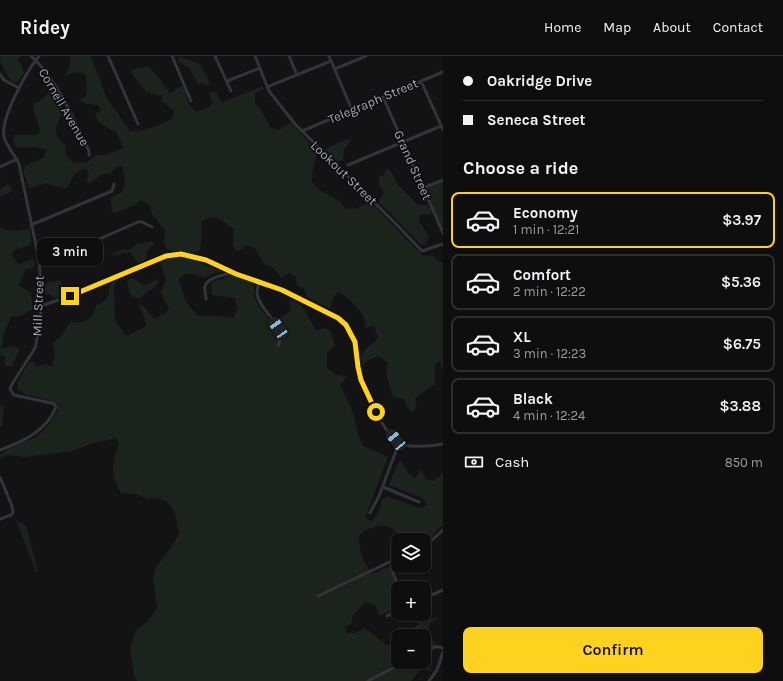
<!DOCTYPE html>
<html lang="en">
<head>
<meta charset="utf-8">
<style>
  body { margin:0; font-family:Karla,sans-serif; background:#1c1c1d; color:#f1f3f6; height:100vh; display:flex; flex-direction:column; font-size:15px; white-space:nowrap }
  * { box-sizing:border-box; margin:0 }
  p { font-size:13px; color:#9b9c9e }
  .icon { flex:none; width:22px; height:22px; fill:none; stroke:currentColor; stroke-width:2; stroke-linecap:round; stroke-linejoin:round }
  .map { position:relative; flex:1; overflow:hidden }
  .drawer { display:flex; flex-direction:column; background:#0e0e0f; width:340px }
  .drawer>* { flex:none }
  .top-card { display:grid; align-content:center; height:88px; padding:0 20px; background:#0e0e0f }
  .fabs { position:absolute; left:391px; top:477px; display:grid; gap:8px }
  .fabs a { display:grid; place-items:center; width:40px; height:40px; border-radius:8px; background:#0e0e0f; box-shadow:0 1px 3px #0004,0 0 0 1px #2e2e2f; font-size:20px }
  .end { position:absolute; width:18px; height:18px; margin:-9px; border:5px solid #ffd220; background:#111; box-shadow:0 0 0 2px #111 }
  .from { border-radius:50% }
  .bubble { position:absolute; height:28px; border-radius:8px; background:#0e0e0f; box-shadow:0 1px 3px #0004,0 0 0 1px #2e2e2f; font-size:13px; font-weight:600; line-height:28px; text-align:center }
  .car { position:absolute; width:12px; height:24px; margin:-12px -6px; border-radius:5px; box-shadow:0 0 3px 1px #0007; background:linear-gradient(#222 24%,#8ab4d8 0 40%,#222 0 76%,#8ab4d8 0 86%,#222 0) }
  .top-card b { display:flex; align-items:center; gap:14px; height:38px; font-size:15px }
  .top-card b+b { border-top:1px solid #2e2e2f }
  .top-card i { width:10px; height:10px; background:#f1f3f6 }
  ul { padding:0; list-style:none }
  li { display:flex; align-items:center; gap:12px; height:56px; margin:0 8px 6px; padding:0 12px; border:2px solid #2e2e2f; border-radius:8px }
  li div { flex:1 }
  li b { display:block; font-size:15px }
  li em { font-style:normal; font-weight:600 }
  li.active { border-color:#ffd220 }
  li>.icon { width:36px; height:36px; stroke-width:1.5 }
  h2 { padding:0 20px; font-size:18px; line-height:48px }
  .pay { display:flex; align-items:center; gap:10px; height:44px; padding:0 20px; font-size:15px }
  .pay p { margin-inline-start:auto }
  .cta { display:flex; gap:8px; margin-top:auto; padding:8px 20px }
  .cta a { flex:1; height:46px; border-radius:8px; background:#ffd220; color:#111; font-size:16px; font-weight:600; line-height:46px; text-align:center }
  header { display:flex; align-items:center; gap:24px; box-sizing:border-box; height:56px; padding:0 20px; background:#0e0e0f; border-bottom:1px solid #2e2e2f }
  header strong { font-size:19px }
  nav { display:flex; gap:22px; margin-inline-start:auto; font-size:14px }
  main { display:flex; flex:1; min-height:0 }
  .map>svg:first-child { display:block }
</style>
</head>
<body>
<header>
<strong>Ridey</strong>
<nav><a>Home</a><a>Map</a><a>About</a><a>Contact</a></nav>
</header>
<main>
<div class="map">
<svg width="443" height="625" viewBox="0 0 443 625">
  <rect width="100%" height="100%" fill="#131214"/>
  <path fill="#1a231c" d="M0,0H21L18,3L24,16L18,26L13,27C7,18 0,11 0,0Z
    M70,0H91L106,41L130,75C144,77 160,68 173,62L174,55L162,45V40L146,36L130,15L136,12L149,11L160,23L170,37L182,30L184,31L189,49L197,56L211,50L212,46L209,38L211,36H216L220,44L223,46L263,30V33L255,37V47L261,54L271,72L279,74L284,70L291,67L318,96C315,106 312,115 312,126L321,135L340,145L345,152L355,153L368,147L374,150L422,199L433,200L438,205L443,206V317L440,305L435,308V328L415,342L417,351L412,357L407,351L403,342H397L392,340C392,332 388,328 387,320C386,316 387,311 388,307L378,300L368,304L363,310L361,300C365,292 372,288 378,282L374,270L365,272C365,269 366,265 364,262C361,254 346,239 338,236C332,242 331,245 331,253L307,241L304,233L297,229L296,221L290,217L280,222C278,213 272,211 264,208L256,193L247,189L239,195H236L233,189L234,173C218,164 220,156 201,166L202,183L200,194L196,197L168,194C163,188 164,182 165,175L151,157L150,150L141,144L134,149L115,157L112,155L110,142L122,136L125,127L122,110L117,111L110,118H103L88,128L86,125L89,117L86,113C75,113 72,124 67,132L54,130L46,127L29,133L24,117V111L31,107L43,102L46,94L36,91L17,92L13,87L14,79H37L40,74L35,60L33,49L45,41L53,32L62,49V55L56,73L57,80L65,89L66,99L73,107L85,106L89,105L96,99H104L124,92L116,76L104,70L98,65L95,57L101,55L98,49L87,48L79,44L86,40C89,31 85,27 86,19L76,16L65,20L70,9Z
    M182,1L200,8L210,27L207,30L203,27L198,28L189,12L178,6V2Z
    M352,83L344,94L343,104L337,106L325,93L344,84Z
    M387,112C394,117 394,125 400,131C406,137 412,142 417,149H428L432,155L430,158L419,159L420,167L429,180L425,188H420L380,147L379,144L384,137L379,129V120H383Z
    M443,125V174L424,133Z
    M8,127L13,135L0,141V134Z
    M0,171L9,175L30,173L31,189L16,193L12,199L18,208L34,203L35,211L25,214L19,229L31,237L33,253L20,260L11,261L5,275L1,293L11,290L20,293L12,311L5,310V301L0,298Z
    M152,185L154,188L147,195V202L140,207L136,205L130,196C122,197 116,200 109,199L123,193L129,194L136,188Z
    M169,201L188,202L223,216L214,217L204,222C194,217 187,215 179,223L186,246L198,260H217L233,262L238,252L234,242L212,239L211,231L212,226L232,219L252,226L254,230V241L259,252L270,263H278L291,255L289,247L292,244L302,250L316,274L326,272L331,275L335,289L327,297V312L338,319L347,320L340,329C343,336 348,344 351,351C356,364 357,378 363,390L375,395L388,401L366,460L371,466L378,457L382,445L387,440L419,452L427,449L422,442L389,429L391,423L400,403L409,418L416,422L421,413L426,423L434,425L443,417V469C435,474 432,483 424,488V484H402V482L391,472L381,469L365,474L359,481C360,495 362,509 374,517L387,511L390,513L398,533V551L380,560L375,549L365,546L353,560L351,568L345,571L346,577H354L365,572L386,589H395L398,586V606H424V580H403L404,576L418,569L416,558H420L423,563L438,562L429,568V577L436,592L429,598L426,607L433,615L421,613L411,625H137L134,620L130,592L136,574L147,566L157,552L153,521L156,511L169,494L179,478C175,456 174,439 146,443C139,438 130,437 121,437C110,421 112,405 119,388L116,382L90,388L73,395L24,401L8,399L0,403V399C9,390 26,387 37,380C45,375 52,363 58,355V351C46,336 5,345 21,320C24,314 26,309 32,305L37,311L46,308L54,311L52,307C57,300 54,294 52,287L59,282L71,266C84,268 94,263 96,249C109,245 108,241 110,229L116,225L114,234L115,264L126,280L145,271L146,269L144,260L138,248L143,249L154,263L166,257L169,252L164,244L161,234L166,225L160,205Z
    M130,222H134L141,228L145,229L157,223L159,227C154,233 146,235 141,242C130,244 128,233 127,225Z
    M60,224L61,226L63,236L59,241L53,242L50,238L47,239L45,237V231L47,227Z
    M4,348V353L2,370L0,371V351Z
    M16,464L26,469L38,516H36Z"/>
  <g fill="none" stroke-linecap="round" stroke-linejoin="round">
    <path stroke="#33333a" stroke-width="3" d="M31,0C58,25 73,62 89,95V99
      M108,0L138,68
      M172,0L191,45
      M215,0L231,35
      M255,0L269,35L295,68L397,169L420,193L422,195L443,188
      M289,0L297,19
      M329,0L352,54
      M335,13L366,0
      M0,18L4,24L19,32
      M227,25L260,12
      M421,25L443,74
      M267,31L331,5
      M383,41L443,177
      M302,75L443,16
      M348,109L441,70
      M0,111L17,103
      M423,132L443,124
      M31,169L112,135L114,128
      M40,209L138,166H142L152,171
      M260,225C258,229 257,233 257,238C260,257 288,268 278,290
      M206,243C206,239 204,234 205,230C208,221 225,219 233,216
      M41,250L70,240L166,200C179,196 192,200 204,203C216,206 226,214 238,218C265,228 292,238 319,251C328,256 339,261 346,269C357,282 355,298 358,312C362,330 384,380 401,388C411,392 433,390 443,388
      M0,394C22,386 47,375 56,351L54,348L51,347L14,339L10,333L12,328L35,292L40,268L41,250V226L38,199L19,108C15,99 7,91 4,81C0,62 27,15 39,0
      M0,421L12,450L13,457L11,459L0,463
      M383,431L419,446
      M370,457L379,440L399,387
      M424,491L443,474
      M392,506L391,512L399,532
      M318,540L398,502
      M424,542L443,534
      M387,560L398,554
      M424,595C431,592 436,589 443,592
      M368,625L404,606
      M429,625L437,614L443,596"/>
  </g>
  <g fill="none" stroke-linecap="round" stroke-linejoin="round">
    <path stroke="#ffd220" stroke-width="5" d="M70,240L166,200L181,198L206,204L236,218L282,234L338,262L346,269L355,286L358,311L361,324L376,356"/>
  </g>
  <g text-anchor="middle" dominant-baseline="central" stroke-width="3" stroke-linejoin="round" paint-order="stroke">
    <g font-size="13" fill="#a2a6b6" stroke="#0e0d0f">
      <text transform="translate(373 45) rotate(-23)">Telegraph Street</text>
      <text transform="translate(64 51) rotate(60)">Cornell Avenue</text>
      <text transform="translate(413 109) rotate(66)">Grand Street</text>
      <text transform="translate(344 117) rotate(44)">Lookout Street</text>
      <text transform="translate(38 250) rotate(-88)">Mill Street</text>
    </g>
  </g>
</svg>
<div class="fabs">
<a><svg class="icon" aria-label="layers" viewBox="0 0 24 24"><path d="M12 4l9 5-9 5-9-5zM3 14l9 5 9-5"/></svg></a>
<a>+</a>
<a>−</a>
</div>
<i class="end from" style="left:376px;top:356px"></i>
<i class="end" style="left:70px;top:240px"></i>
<div class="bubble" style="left:37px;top:182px;width:66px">3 min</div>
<i class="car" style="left:278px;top:272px;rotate:326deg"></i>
<i class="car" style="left:396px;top:384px;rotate:321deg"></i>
</div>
<section class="drawer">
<div class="top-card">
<b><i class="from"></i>Oakridge Drive</b>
<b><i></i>Seneca Street</b>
</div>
<h2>Choose a ride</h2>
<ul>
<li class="active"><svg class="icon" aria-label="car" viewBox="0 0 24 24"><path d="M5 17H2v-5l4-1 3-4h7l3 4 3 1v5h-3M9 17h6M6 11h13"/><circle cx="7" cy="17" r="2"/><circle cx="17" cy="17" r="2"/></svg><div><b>Economy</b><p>1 min · 12:21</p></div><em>$3.97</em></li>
<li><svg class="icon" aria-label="car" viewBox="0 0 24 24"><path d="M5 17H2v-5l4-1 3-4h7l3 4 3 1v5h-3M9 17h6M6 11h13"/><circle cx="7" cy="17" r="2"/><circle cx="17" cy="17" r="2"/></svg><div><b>Comfort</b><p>2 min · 12:22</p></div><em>$5.36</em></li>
<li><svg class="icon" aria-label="car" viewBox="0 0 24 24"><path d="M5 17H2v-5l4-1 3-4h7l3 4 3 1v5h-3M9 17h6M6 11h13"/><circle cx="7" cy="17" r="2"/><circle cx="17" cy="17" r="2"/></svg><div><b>XL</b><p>3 min · 12:23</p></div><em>$6.75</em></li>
<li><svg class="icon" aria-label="car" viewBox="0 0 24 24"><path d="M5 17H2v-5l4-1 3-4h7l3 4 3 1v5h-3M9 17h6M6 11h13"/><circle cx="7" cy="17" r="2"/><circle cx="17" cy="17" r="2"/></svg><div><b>Black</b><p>4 min · 12:24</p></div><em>$3.88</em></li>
</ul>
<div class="pay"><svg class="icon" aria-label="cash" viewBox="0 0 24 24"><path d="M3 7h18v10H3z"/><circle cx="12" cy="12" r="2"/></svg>Cash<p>850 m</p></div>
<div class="cta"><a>Confirm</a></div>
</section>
</main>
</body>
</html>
